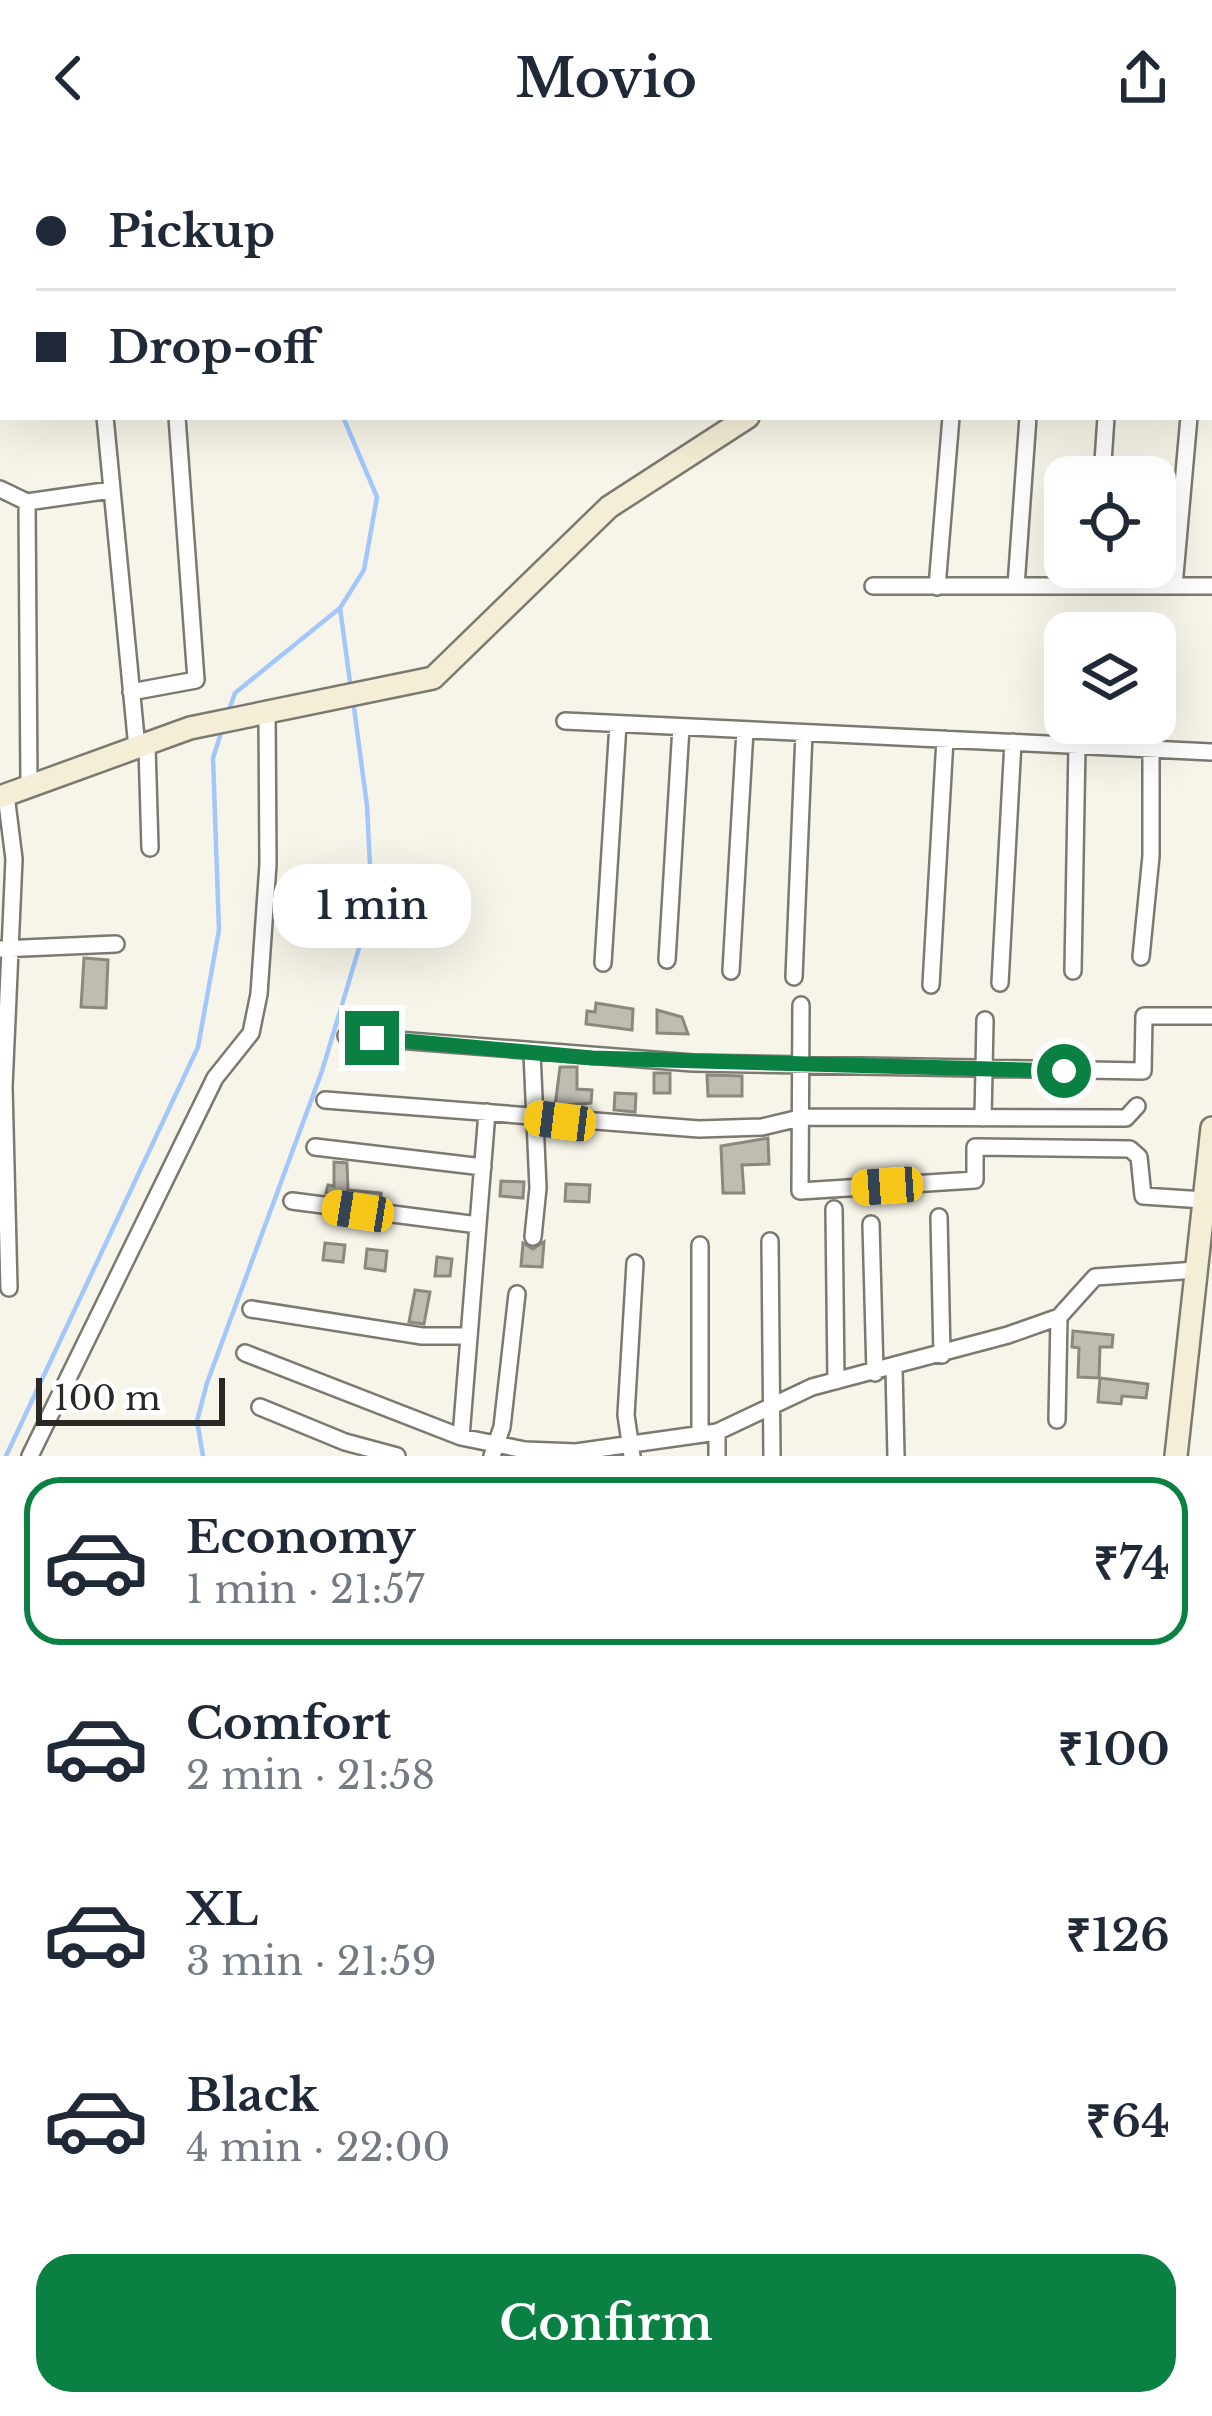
<!DOCTYPE html>
<html lang="en">
<head>
<meta charset="utf-8">
<style>
  body { margin:0; font-family:"Libre Baskerville",serif; background:#f6f6f7; color:#1f2937; height:100vh; display:flex; flex-direction:column; font-size:45px; white-space:nowrap }
  * { box-sizing:border-box; margin:0 }
  p { font-size:39px; color:#747a83 }
  .icon { flex:none; width:66px; height:66px; fill:none; stroke:currentColor; stroke-width:2; stroke-linecap:round; stroke-linejoin:round }
  .map { position:relative; height:1300px; overflow:hidden }
  .drawer { display:flex; flex-direction:column; background:#fff; flex:1 }
  .drawer>* { flex:none }
  .top-card { position:absolute; left:0px; top:0px; width:1212px; height:264px; box-shadow:0 12px 48px #0002; display:grid; align-content:center; height:264px; padding:0 36px; background:#fff }
  .fabs { position:absolute; left:1044px; top:300px; display:grid; gap:24px }
  .fabs a { display:grid; place-items:center; width:132px; height:132px; border-radius:24px; background:#fff; box-shadow:0 12px 48px #0002; font-size:60px }
  .scale { position:absolute; left:36px; bottom:30px; width:189px; box-sizing:border-box; padding-left:12px; border:6px solid #292824; border-top:0; font-size:33px; line-height:42px; white-space:nowrap; color:#292824; -webkit-text-stroke:9px #fff; paint-order:stroke }
  .end { position:absolute; width:54px; height:54px; margin:-27px; border:15px solid #0b8043; background:#fff; box-shadow:0 0 0 6px #fff }
  .from { border-radius:50% }
  .bubble { position:absolute; height:84px; border-radius:36px; background:#fff; box-shadow:0 12px 48px #0002; font-size:39px; font-weight:600; line-height:84px; text-align:center }
  .car { position:absolute; width:36px; height:72px; margin:-36px -18px; border-radius:15px; box-shadow:0 0 9px 3px #0007; background:linear-gradient(#f5c518 24%,#345 0 40%,#f5c518 0 76%,#345 0 86%,#f5c518 0) }
  .top-card b { display:flex; align-items:center; gap:42px; height:114px; font-size:45px }
  .top-card b+b { border-top:3px solid #e0e1e3 }
  .top-card i { width:30px; height:30px; background:#1f2937 }
  ul { padding:21px 0 0; list-style:none }
  li { display:flex; align-items:center; gap:36px; height:168px; margin:0 24px 18px; padding:0 12px; border:6px solid transparent; border-radius:36px }
  li div { flex:1 }
  li b { display:block; font-size:45px }
  li em { font-style:normal; font-weight:600 }
  li.on { border-color:#0b8043 }
  li>.icon { width:108px; height:108px; stroke-width:1.5 }
  .button { display:flex; gap:24px; margin-top:auto; padding:24px 36px }
  .button a { flex:1; height:138px; border-radius:36px; background:#0b8043; color:#fff; font-size:48px; font-weight:600; line-height:138px; text-align:center }
  header { display:flex; justify-content:space-between; align-items:center; height:156px; padding:0 36px; background:#fff; font-size:54px; font-weight:600 }
  .map>svg:first-child { display:block }
</style>
</head>
<body>
<header><svg class="icon" aria-label="back" viewBox="0 0 24 24"><path d="M15 5l-7 7 7 7"/></svg>Movio<svg class="icon" aria-label="share" viewBox="0 0 24 24"><path d="M12 15V3M7 8l5-5 5 5M5 13v7h14v-7"/></svg></header>
<div class="map">
<svg width="1212" height="1300" viewBox="0 0 1212 1300">
  <rect width="100%" height="100%" fill="#f7f5e9"/>
  <g fill="none" stroke-linecap="round" stroke-linejoin="round">
    <path stroke="#a1c7fc" stroke-width="4.5" d="M252,0V3
      M343,261L377,341L364,414L340,452L351,533
      M228,557L235,537L340,452
      M6,1300L198,891L219,774L213,602L222,574
      M203,1300L197,1265L207,1227L322,915L372,749L367,650L353,544"/>
  </g>
  <path fill="#bfbcb2" stroke="#8b897e" stroke-width="3" d="M84,802L108,804L106,852L81,851Z
    M596,847L633,853L632,874L586,868L587,855L595,856Z
    M657,854L682,861L688,878L657,877Z
    M560,911H577V933L592,934L591,947L555,950Z
    M654,917H670V937H654Z
    M707,919L742,920V940H708Z
    M615,937L636,938L635,956L614,954Z
    M768,982L769,1008L742,1009L744,1037H723L721,990Z
    M334,1006L347,1007L348,1034L381,1037V1044L326,1037L328,1029L334,1030Z
    M501,1025L524,1026L523,1042L500,1040Z
    M566,1028L590,1029L589,1046L565,1045Z
    M544,1086L542,1111L521,1110L523,1087L533,1093Z
    M325,1087L345,1089L343,1106L323,1104Z
    M367,1093L387,1095L385,1115L365,1112Z
    M437,1101L452,1103L450,1120H435Z
    M415,1134L430,1136L424,1168L409,1166Z
    M1073,1175L1113,1179L1112,1191H1100L1099,1222L1078,1221L1079,1192L1072,1191Z
    M1100,1222L1148,1228L1146,1242L1122,1240L1121,1248L1098,1246Z"/>
  <g fill="none" stroke-linecap="round" stroke-linejoin="round">
    <g stroke="#7c7a70" stroke-width="20">
      <path id="street" d="M117,0V3
        M176,0V3
        M485,0V3
        M764,0V3
        M794,0L795,3
        M1209,201H1212
        M105,261L137,592
        M1102,321L1106,261
        M0,333L27,346
        M873,430H1212
        M1016,430L1028,261
        M1174,430L1189,261
        M937,431L951,261
        M131,536L196,524L177,261
        M565,565L1212,596
        M147,590L150,692
        M29,631L27,346L111,334
        M6,639L14,703L4,931L9,1132
        M0,793L116,788
        M1141,801L1151,700V593
        M667,804L681,571
        M603,807L618,568
        M731,815L745,574
        M1073,815L1077,589
        M794,821L804,577
        M1000,827L1013,586
        M931,829L945,583
        M801,849L800,1035L975,1024V991L1130,993L1139,1001L1143,1040L1204,1044
        M346,880L693,907L1143,915L1144,860H1212
        M532,897L538,1032L533,1081
        M325,944L699,973L762,971L804,961L1126,962L1137,950
        M983,962L985,864
        M315,991L483,1011
        M292,1045L478,1069
        M834,1053L836,1225
        M939,1061L942,1199
        M871,1068L875,1217
        M770,1085L772,1300
        M251,1153L422,1180H469
        M245,1197L461,1281L525,1294L576,1296L717,1276L812,1231L1008,1179L1059,1161L1095,1121L1197,1114
        M894,1212L896,1300
        M260,1251L345,1286L397,1300
        M1057,1264L1059,1161
        M717,1276V1300
        M700,1277V1089
        M461,1281L487,956
        M30,1300L215,922L251,877L259,838L268,708L267,557
        M492,1300L502,1271L517,1138
        M632,1300L626,1259L635,1107"/>
    </g>
    <g stroke="#7c7a70" stroke-width="26">
      <path id="secondary" d="M1209,19L1212,18
        M0,641L190,572L433,522L609,351L748,261
        M1176,1300L1212,972"/>
    </g>
    <use href="#street" stroke="#fff" stroke-width="15"/>
    <use href="#secondary" stroke="#f4eed6" stroke-width="21"/>
  </g>
  <g fill="none" stroke-linecap="round" stroke-linejoin="round">
    <path stroke="#0b8043" stroke-width="15" d="M372,882L592,902L1064,915"/>
  </g>
</svg>
<div class="fabs">
<a><svg class="icon" aria-label="locate" viewBox="0 0 24 24"><circle cx="12" cy="12" r="6"/><path d="M12 2v4M12 18v4M2 12h4M18 12h4"/></svg></a>
<a><svg class="icon" aria-label="layers" viewBox="0 0 24 24"><path d="M12 4l9 5-9 5-9-5zM3 14l9 5 9-5"/></svg></a>
</div>
<div class="scale">100 m</div>
<i class="end from" style="left:1064px;top:915px"></i>
<i class="end" style="left:372px;top:882px"></i>
<div class="bubble" style="left:273px;top:708px;width:198px">1 min</div>
<i class="car" style="left:560px;top:965px;rotate:277deg"></i>
<i class="car" style="left:887px;top:1030px;rotate:266deg"></i>
<i class="car" style="left:358px;top:1055px;rotate:279deg"></i>
<div class="top-card">
<b><i class="from"></i>Pickup</b>
<b><i></i>Drop-off</b>
</div>
</div>
<section class="drawer">
<ul>
<li class="on"><svg class="icon" aria-label="car" viewBox="0 0 24 24"><path d="M5 17H2v-5l4-1 3-4h7l3 4 3 1v5h-3M9 17h6M6 11h13"/><circle cx="7" cy="17" r="2"/><circle cx="17" cy="17" r="2"/></svg><div><b>Economy</b><p>1 min · 21:57</p></div><em>₹74</em></li>
<li><svg class="icon" aria-label="car" viewBox="0 0 24 24"><path d="M5 17H2v-5l4-1 3-4h7l3 4 3 1v5h-3M9 17h6M6 11h13"/><circle cx="7" cy="17" r="2"/><circle cx="17" cy="17" r="2"/></svg><div><b>Comfort</b><p>2 min · 21:58</p></div><em>₹100</em></li>
<li><svg class="icon" aria-label="car" viewBox="0 0 24 24"><path d="M5 17H2v-5l4-1 3-4h7l3 4 3 1v5h-3M9 17h6M6 11h13"/><circle cx="7" cy="17" r="2"/><circle cx="17" cy="17" r="2"/></svg><div><b>XL</b><p>3 min · 21:59</p></div><em>₹126</em></li>
<li><svg class="icon" aria-label="car" viewBox="0 0 24 24"><path d="M5 17H2v-5l4-1 3-4h7l3 4 3 1v5h-3M9 17h6M6 11h13"/><circle cx="7" cy="17" r="2"/><circle cx="17" cy="17" r="2"/></svg><div><b>Black</b><p>4 min · 22:00</p></div><em>₹64</em></li>
</ul>
<div class="button"><a>Confirm</a></div>
</section>
</body>
</html>
